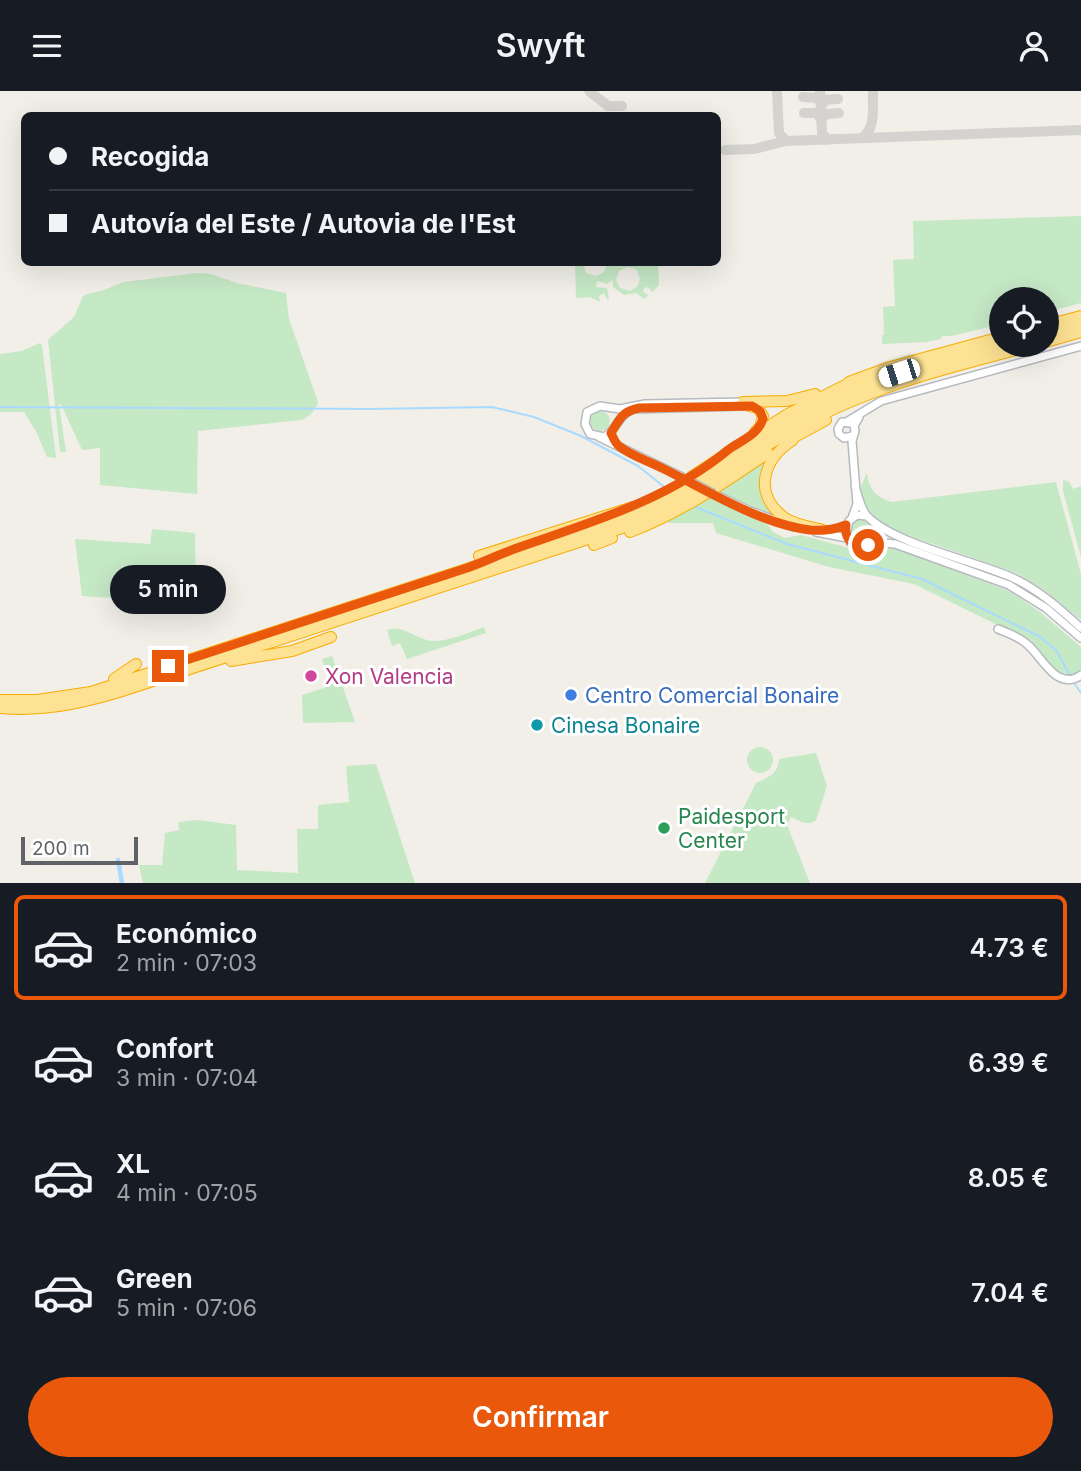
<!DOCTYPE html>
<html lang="es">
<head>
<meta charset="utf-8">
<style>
  body { margin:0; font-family:Inter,sans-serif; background:#242831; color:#f1f3f6; height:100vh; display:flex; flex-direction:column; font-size:26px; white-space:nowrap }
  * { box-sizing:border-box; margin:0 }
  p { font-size:23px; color:#9ea1a6 }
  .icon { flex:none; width:38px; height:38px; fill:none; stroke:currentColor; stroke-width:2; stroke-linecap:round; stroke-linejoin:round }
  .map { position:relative; height:792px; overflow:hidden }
  .panel { display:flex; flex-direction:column; background:#171b24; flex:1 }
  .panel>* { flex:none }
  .hud { position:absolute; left:21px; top:21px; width:700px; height:154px; border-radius:10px; box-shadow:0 7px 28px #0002; display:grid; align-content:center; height:154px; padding:0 28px; background:#171b24 }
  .controls { position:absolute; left:989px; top:196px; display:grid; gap:14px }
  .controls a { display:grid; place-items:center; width:70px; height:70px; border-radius:50%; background:#171b24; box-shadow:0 7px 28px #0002; font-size:35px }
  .scale { position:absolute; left:21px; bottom:18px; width:117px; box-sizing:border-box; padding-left:7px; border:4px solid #5f6368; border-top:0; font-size:19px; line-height:24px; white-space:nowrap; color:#5f6368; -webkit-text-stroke:5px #fff; paint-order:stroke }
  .end { position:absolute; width:32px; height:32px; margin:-16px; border:9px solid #ea580c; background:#fff; box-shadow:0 0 0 4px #fff }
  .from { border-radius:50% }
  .bubble { position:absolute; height:49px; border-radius:24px; background:#171b24; box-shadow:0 7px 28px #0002; font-size:23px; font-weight:600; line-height:49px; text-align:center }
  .car { position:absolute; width:21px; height:42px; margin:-21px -10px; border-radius:9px; box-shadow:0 0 5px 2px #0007; background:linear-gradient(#fff 24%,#345 0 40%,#fff 0 76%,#345 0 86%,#fff 0) }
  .hud b { display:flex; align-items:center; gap:24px; height:66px; font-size:26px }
  .hud b+b { border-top:2px solid #363941 }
  .hud i { width:18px; height:18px; background:#f1f3f6 }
  ul { padding:12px 0 0; list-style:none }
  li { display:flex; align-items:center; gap:21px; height:105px; margin:0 14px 10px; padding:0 14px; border:4px solid transparent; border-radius:10px }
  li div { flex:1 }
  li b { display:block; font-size:26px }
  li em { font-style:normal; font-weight:600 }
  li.current { border-color:#ea580c }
  li>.icon { width:63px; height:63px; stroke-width:1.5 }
  .primary-button { display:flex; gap:14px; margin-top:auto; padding:14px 28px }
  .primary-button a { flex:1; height:80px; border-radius:42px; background:#ea580c; color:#fff; font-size:28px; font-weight:600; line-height:80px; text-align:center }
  header { display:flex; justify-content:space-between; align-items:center; height:91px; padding:0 28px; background:#171b24; font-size:32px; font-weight:600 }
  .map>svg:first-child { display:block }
</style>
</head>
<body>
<header><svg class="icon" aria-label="menu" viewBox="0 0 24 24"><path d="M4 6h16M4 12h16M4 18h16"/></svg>Swyft<svg class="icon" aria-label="person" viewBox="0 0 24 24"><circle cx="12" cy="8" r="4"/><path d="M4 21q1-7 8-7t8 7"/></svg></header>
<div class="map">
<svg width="1081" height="792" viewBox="0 0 1081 792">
  <rect width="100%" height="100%" fill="#f1efe8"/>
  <path fill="#c5e8c5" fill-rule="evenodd" d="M1081,125V212L1047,221L1046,208H1001V233L952,245H942L941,248L926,251L882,253V244H884L883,216L895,215L893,169L914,168L913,130Z
    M575,172H583L586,182L596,185L604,181L607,172H658L659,194L652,201L648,196L644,197L643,201L648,204L645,208L636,202L624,204L613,196V189L607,193L597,190L596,196L607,197L609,208H607L604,202L599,205L600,211L590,206L576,207ZM627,176L636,178L640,187L638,195L630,200L620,197L616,189L619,180Z
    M197,182L211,183L237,192L286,202L289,228L318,311C314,321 310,326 301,329L198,340L197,403L100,394V357L82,359L61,313L59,314L66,361H60L48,249L74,226L83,205L87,203L101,200L124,191Z
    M40,252L42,254L56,367L47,366L37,342L24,321H0V263L22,260Z
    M590 330a10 10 0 1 1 20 0a10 10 0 1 1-20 0Z
    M770,365L763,389L781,428L718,400Z
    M867,382C869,399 876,406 892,411L1056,391L1081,483V529L1043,498L1016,482L896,440C877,430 865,420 859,400Z
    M1063,389L1069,391L1073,398L1081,395V466L1063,400Z
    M709,406L768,434L773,441L785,447L801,444L856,459L864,460L878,455H891L1011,501L1040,521L1081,556V581L1068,587L1059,585L1024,547L914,493L829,476L716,442L713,432H669L668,429Z
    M849 439a12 12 0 1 1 24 0a12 12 0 1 1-24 0Z
    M152,438L195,442L196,510L157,506L156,510L82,505L75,448L150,453Z
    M484,536L486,542L407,568L400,552L392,555L387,539C406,533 416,550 435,550C450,550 469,541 484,536Z
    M332,565L355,631L303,632L302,604L330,595L322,568Z
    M747 669a13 13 0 1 1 26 0a13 13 0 1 1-26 0Z
    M816,662L827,695L816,729C808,736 800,730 791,726L787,734L810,792H705L756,692C769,686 778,683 779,668Z
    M376,673L415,792H143L139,774H162L165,742L179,739L178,731L198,729L236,734L237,779L298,782L297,738H318V714L349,711L346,675Z"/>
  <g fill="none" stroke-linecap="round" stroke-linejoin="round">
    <path stroke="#aadaff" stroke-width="2" d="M0,316L371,318L492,316L534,326L581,345L638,375L668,399
      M693,415L787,453L922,488L1040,546L1056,559L1071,586
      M1074,592L1081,602"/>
    <path stroke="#aadaff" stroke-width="4.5" d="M118,769L122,792"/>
    <path stroke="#d4d3d0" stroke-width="10" d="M589,0L608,15H622
      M777,0L779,42L786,50
      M820,0L822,42L828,49
      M803,6L817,7L821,12
      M821,16L825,9L838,8
      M804,22H817L821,29L826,23L839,22
      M861,47C877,37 872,17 873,0
      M725,59L754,58L786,50L1081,39"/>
    <g stroke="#b6babf" stroke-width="10">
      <path id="secondary" d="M742,315L633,318C618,324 617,339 604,346L590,343L585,333L587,321L600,315L620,318L645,313L743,311
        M848,330L881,310L1081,255
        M851,332L842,331L838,338L839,343L844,347L852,345
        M599,346L680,385
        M855,395C858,404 860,417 867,425C894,453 972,469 1011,486C1038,498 1059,517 1081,537
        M714,403L750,420L794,436
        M867,425L857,424L849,430L846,443L850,451L863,455C874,452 879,444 876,433
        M852,427L857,413L852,350L855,340L854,335L859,326
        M820,439H834L846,434
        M816,441L847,447
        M872,451L895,453L1009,494L1046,517L1081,547
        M998,538C1008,542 1020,546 1028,554C1043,567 1057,601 1081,584"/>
    </g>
    <g stroke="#f9ab00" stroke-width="12">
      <path id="highway" d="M1046,234L1081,225
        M1046,241L1081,232
        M1046,251L1081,241
        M849,291L890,276L1001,246
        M743,311L787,310L815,303
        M749,315L758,317L763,325L760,336L755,341
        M793,349C763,368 752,403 785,427C796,434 811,436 823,439
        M787,350L826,329
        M691,386L786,324L855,289
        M630,441C680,422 724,392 768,362
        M594,454L612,447
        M479,465L633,416
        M231,570L292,560L331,546
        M114,588L136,573
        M0,609H37L91,601L622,427C683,402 734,364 790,331C856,292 928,273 1001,253
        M0,617C40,621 78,613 116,602L625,436C686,411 738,370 795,338C870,295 952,276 1035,254"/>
    </g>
    <use href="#secondary" stroke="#fff" stroke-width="7"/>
    <use href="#highway" stroke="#fde293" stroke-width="10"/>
    <g stroke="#b6babf" stroke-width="10" stroke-linecap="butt">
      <path id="secondary-bridge" d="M680,385L714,403"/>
    </g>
    <use href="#secondary-bridge" stroke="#fff" stroke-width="7"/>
  </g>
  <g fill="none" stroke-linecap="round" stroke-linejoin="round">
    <path stroke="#ea580c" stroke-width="9" d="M168,575L467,477C484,471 500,463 517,457C591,431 666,410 728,359C740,350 758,344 763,328L760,320L752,315L639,317C621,321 620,328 611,342C613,346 615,352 619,355C631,365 649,370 662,377C707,399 760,433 810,439C823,440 834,439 846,434C844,448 853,457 868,454"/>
  </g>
  <circle fill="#d1479c" stroke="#fff" stroke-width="2.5" cx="311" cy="585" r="7"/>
  <circle fill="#3f7fe0" stroke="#fff" stroke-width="2.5" cx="571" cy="604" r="7"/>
  <circle fill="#0f9aa8" stroke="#fff" stroke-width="2.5" cx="537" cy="634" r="7"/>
  <circle fill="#2e9e5b" stroke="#fff" stroke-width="2.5" cx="664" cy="737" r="7"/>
  <g text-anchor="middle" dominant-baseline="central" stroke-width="6" stroke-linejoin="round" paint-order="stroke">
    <g font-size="21" fill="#b23c85" stroke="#fff" text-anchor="start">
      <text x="325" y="585">Xon Valencia</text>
    </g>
    <g font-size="21" fill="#366cbe" stroke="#fff" text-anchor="start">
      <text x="585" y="604">Centro Comercial Bonaire</text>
    </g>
    <g font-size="21" fill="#0d838f" stroke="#fff" text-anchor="start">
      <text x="551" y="634">Cinesa Bonaire</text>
    </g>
    <g font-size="21" fill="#27864d" stroke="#fff" text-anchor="start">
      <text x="678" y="725">Paidesport<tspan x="678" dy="24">Center</tspan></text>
    </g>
  </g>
</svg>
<div class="controls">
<a><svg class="icon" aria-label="locate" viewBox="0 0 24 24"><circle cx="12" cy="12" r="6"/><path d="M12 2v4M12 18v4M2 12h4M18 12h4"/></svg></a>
</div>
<div class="scale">200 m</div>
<i class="end from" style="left:868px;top:454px"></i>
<i class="end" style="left:168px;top:575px"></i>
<div class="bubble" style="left:110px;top:474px;width:116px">5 min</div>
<i class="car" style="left:899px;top:282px;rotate:252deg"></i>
<div class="hud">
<b><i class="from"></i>Recogida</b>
<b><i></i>Autovía del Este / Autovia de l'Est</b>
</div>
</div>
<section class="panel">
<ul>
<li class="current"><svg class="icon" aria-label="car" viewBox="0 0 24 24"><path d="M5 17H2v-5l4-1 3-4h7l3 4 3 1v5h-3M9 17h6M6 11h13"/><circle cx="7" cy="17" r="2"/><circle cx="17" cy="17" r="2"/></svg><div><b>Económico</b><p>2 min · 07:03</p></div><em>4.73 €</em></li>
<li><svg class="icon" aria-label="car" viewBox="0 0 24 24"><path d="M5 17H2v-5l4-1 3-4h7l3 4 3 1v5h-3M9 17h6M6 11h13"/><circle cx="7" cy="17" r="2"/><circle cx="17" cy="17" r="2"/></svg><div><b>Confort</b><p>3 min · 07:04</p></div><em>6.39 €</em></li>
<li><svg class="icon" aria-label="car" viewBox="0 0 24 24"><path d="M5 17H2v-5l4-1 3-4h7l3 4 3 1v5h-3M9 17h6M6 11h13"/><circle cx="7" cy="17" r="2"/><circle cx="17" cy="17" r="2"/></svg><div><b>XL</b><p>4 min · 07:05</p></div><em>8.05 €</em></li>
<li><svg class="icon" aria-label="car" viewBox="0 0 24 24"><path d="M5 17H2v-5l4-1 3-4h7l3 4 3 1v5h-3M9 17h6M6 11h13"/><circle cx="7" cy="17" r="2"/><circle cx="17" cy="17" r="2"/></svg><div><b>Green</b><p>5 min · 07:06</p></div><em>7.04 €</em></li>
</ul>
<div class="primary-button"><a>Confirmar</a></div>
</section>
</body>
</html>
